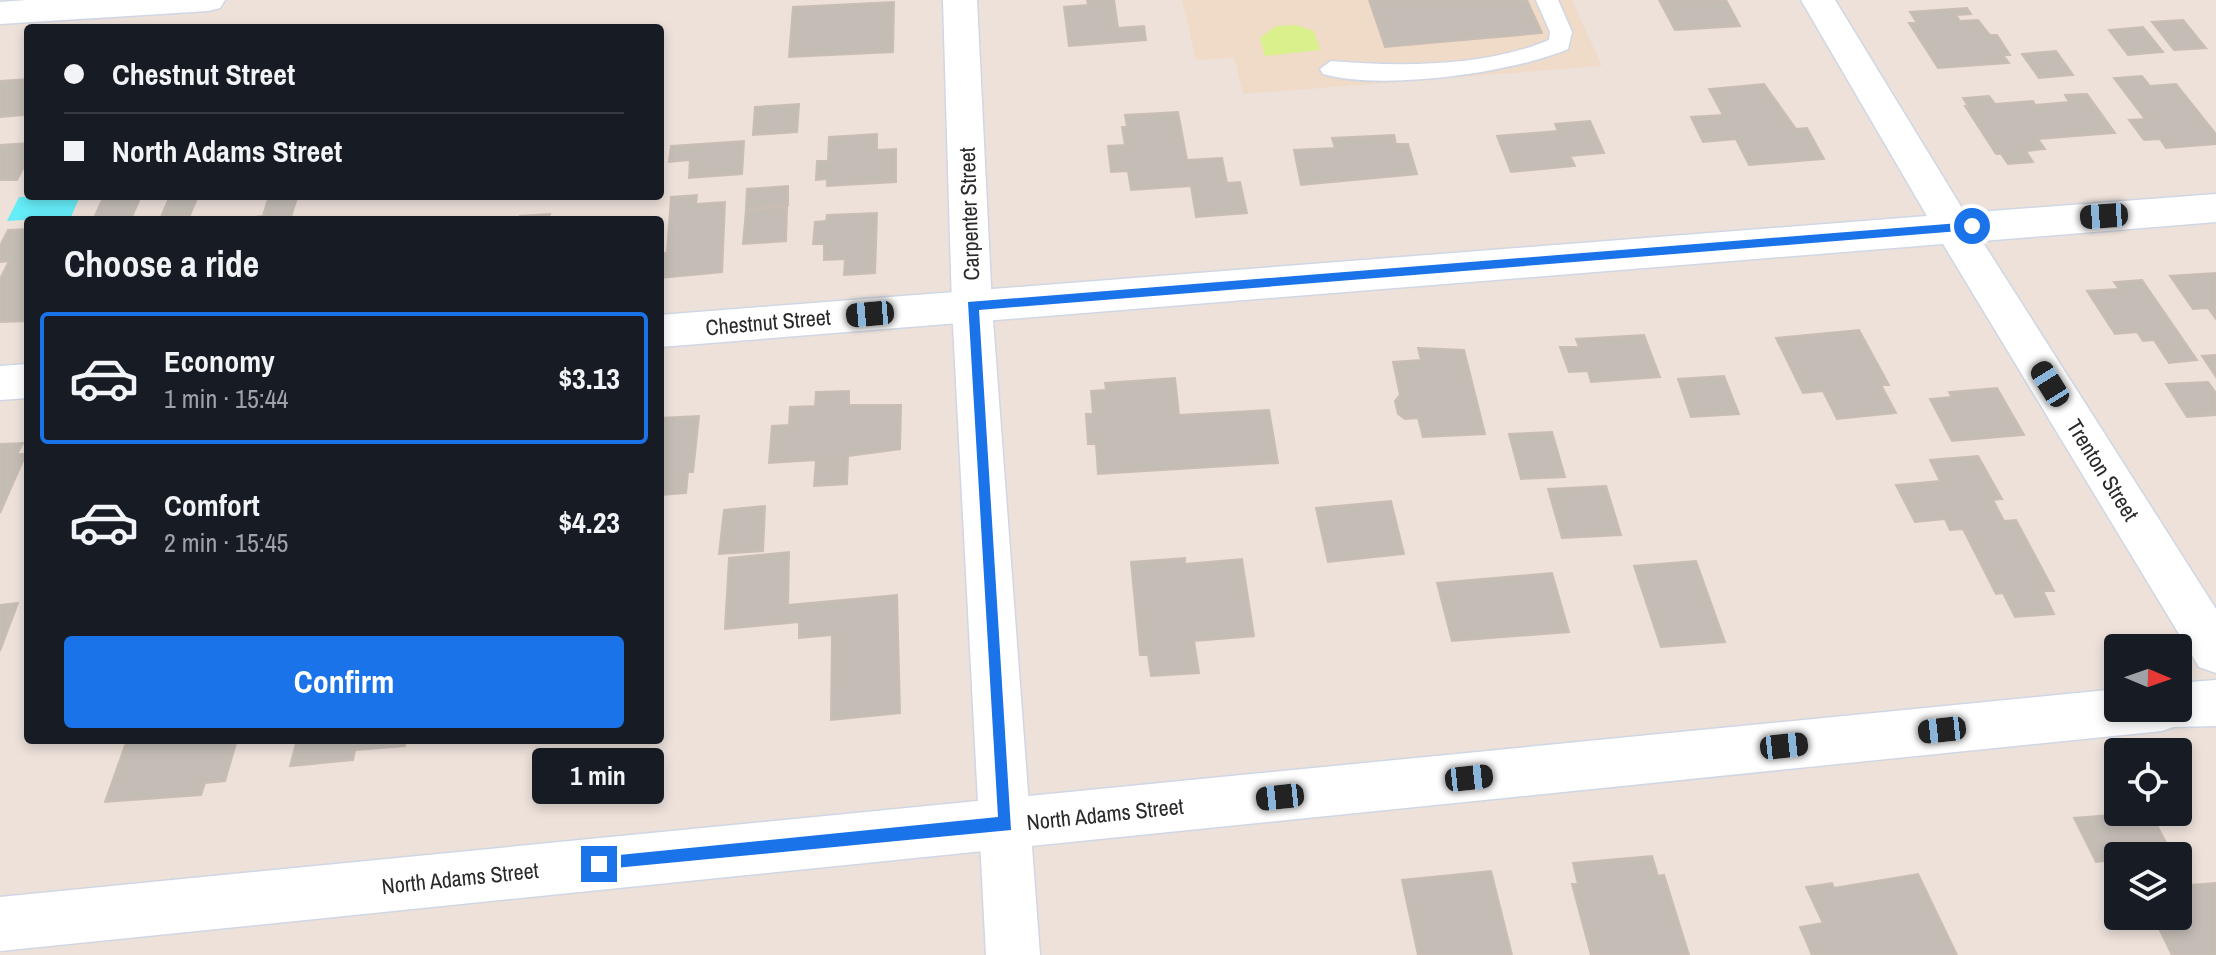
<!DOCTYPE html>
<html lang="en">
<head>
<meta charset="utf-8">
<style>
  body { margin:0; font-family:"Archivo Narrow",sans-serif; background:#20242c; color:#f1f3f6; height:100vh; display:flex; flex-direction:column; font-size:30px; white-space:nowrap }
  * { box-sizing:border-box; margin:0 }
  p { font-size:26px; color:#9ea1a6 }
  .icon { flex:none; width:44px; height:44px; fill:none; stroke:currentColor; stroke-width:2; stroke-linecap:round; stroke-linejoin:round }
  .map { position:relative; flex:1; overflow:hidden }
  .drawer { position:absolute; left:24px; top:216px; width:640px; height:528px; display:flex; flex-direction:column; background:#171b24; border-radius:8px; box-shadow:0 4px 12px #0003 }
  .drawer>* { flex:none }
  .top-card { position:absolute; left:24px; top:24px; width:640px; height:176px; border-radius:8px; box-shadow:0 4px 12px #0003; display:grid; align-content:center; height:176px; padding:0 40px; background:#171b24 }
  .needle { width:52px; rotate:92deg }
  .tools { position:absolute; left:2104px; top:634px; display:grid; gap:16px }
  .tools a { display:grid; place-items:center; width:88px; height:88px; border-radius:8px; background:#171b24; box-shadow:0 4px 12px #0003; font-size:40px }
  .end { position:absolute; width:36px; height:36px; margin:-18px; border:10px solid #1a73e8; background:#fff; box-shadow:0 0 0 4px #fff }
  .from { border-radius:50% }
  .bubble { position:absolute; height:56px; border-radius:8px; background:#171b24; box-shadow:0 4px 12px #0003; font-size:26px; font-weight:700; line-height:56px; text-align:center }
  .car { position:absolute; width:24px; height:48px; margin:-24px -12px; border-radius:10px; box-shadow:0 0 6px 2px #0007; background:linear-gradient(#222 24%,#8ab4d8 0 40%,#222 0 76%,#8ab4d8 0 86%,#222 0) }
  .top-card b { display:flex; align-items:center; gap:28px; height:76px; font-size:30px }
  .top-card b+b { border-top:2px solid #363941 }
  .top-card i { width:20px; height:20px; background:#f1f3f6 }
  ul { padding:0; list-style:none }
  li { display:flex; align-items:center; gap:24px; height:132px; margin:0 16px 12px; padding:0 24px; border:4px solid transparent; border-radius:8px }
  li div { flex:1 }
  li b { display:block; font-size:30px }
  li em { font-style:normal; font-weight:700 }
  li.on { border-color:#1a73e8 }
  li>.icon { width:72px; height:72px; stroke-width:1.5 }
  h2 { padding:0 40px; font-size:36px; line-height:96px }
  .action { display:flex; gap:16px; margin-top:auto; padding:16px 40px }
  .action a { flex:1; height:92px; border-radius:8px; background:#1a73e8; color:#fff; font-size:32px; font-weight:700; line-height:92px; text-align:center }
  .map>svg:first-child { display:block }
</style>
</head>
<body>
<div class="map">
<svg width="2216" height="955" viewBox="0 0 2216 955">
  <rect width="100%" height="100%" fill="#ede1da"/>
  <path fill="#f0dbc8" d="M1182,0H1572L1602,66L1243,94L1234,58L1196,60Z"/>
  <path fill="#daf08d" d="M1296,25L1314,31L1320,50L1265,56L1260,38L1276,26Z"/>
  <path fill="#65edf8" d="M80,196L71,217L7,221L19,197Z"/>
  <path fill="#c4bdb6" stroke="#c9bdb4" stroke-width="2" d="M1087,0H1114L1118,28L1144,26L1146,40L1069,46L1064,7L1088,5Z
    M1369,0H1527L1542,33L1385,47Z
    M1659,0H1726L1740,26L1675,30Z
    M894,2L893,52L789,57L793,7Z
    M1967,8L1971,14L1956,15L1960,21L1978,20L1990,35H1997L2010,55H2003L2009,63L1938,68L1909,23H1917L1910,12Z
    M2183,20L2206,48L2174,50L2152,22Z
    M2143,27L2163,52L2128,55L2109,30Z
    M2056,51L2073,75L2039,78L2022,54Z
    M2142,76L2150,86L2176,84L2216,134V144L2166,148L2160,139L2144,140L2129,120L2145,119L2114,78Z
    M28,79L24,89H28V106L23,115L0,117V81Z
    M1764,84L1796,129L1807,128L1824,159L1749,165L1736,139L1703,142L1691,117L1723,115L1709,89Z
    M2087,94L2115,133L2038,139L2045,149L2026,151L2033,162L2008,164L2001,154H1996L1965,106H1968L1963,98L1989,96L1995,104L2033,101L2035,105L2069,102L2065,95Z
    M799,104L797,132L753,135L755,107Z
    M1178,112L1187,160L1222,158L1227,183L1240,182L1247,213L1196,217L1191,186L1131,190L1128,171L1111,172L1108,146L1125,145L1122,127H1127L1125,115Z
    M1590,121L1604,153L1570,156L1575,166L1511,172L1497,136L1558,131L1555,124Z
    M877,134V150L896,149V182L827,186V179L816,180L817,161H828L829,137Z
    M1394,135L1396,144H1408L1417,174L1301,185L1294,150L1335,148L1332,138Z
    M744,141L742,174L689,178L690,160L669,162L671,146Z
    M28,143V159L17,180H0V145Z
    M788,186V205L746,209L747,189Z
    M697,195L696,204L725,202L722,272L660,278V253H667L671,197Z
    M104,196H141L131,219L93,220Z
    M170,196H198L190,215L161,217Z
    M297,198L290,220H226L263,216L268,199Z
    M787,207L786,241L743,244L746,210Z
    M877,213L875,273L844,275L845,259L824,260V244H813L815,222L826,221L827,215Z
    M550,214L548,220H519L520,216Z
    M28,229V321L0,322V279L9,261L0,262V246L8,230Z
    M2216,273V319L2208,308L2193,309L2170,276Z
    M2142,280L2197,360L2169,363L2154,340L2143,341L2137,332L2115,334L2087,291L2119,289L2114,282Z
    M1859,330L1889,385H1881L1896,413L1837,419L1823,391L1803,393L1776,338Z
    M1644,335L1660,377L1591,382L1588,371L1569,372L1560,347H1579L1576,339Z
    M1418,348L1464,350L1485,434L1423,437L1418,418L1405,419L1398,414L1395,401L1400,395L1393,362L1421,360Z
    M2216,355V377L2202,356Z
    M1724,376L1739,414L1691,417L1678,379Z
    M1175,378L1179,415L1269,410L1278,463L1098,474L1096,444H1088L1086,414H1093L1091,391L1106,390L1105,383Z
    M2208,382L2216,393V415L2187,417L2166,384Z
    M1997,388L2024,435L1952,441L1930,399L1952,397L1949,392Z
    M849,391V405H901L900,449L848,456L847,484L814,486L816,460L769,463L772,426L789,425L790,407L815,406L816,392Z
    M699,416L693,472H688L686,493L660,495V418Z
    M1552,432L1565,477L1521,479L1509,434Z
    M23,443L17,454H26L0,513V444Z
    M1978,456L2002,499L1993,500L2004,521L2016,520L2054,591H2043L2054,614L2015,617L2003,593L1996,594L1963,529L1950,530L1945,519L1915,522L1896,485L1940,481L1930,460Z
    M1606,486L1621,535L1562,538L1548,489Z
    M1391,501L1404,554L1328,562L1316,508Z
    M765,506L763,551L719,554L724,510Z
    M789,552L788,605L897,595L900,713L831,720L832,635L799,638V622L725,629L729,558Z
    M1185,558V564L1242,559L1254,636L1194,641L1199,673L1151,676L1148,655H1140L1131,562Z
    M1696,561L1725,642L1661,647L1634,566Z
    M1552,573L1569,632L1452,641L1437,583Z
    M18,603L0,651V605Z
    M127,740H237L225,781L205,783L201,795L105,802Z
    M297,740H406L405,746L355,750L353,760L290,766Z
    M2150,812L2173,856H2118V870L2113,860L2096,862L2074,818Z
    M1652,856L1658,876L1664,875L1689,955H1591L1572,884H1578L1573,863Z
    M1491,871L1512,955H1418L1402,880Z
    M1918,874L1957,955H1812L1800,927L1823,923L1806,887L1832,883L1834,888Z
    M2216,883V955H2172L2153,916H2178V886Z"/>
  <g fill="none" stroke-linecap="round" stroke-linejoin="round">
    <g stroke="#d0d7e4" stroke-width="3">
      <path id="service" d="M1536,0H1558L1572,32L1568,49C1512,73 1382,91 1323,74L1320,69L1331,61C1400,67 1485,67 1549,40L1550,32Z"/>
    </g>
    <g stroke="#d0d7e4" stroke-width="3">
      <path id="minor" d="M27,0H225L220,8L208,11L0,24V2Z
        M1801,0H1835L1965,213L2216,194V222L1982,241L2216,609V673L2199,667L1943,244L660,347V315L1927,216Z
        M28,364V398L0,400V366Z
        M2216,680V726L2173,727L2162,731L0,951V897L2118,689V708H2178V683Z"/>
    </g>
    <g stroke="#d0d7e4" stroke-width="3">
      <path id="tertiary" d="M943,0H977L992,306L1040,955H986L952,306Z"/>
    </g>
    <use href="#service" fill="#fff" fill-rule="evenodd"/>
    <use href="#minor" fill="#fff" fill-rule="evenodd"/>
    <use href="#tertiary" fill="#fff" fill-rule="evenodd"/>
  </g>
  <path fill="#1a73e8" d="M1972,222L1978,226L1972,230L979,310L1011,830L594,870L592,864L599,857L998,817L968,302Z"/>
  <g text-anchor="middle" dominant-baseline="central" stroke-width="6" stroke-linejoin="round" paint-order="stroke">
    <g font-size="22" fill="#2a2a2a" stroke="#fff">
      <text transform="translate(969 214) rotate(-92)">Carpenter Street</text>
      <text transform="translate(768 322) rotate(-5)">Chestnut Street</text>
      <text transform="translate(2103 470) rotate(58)">Trenton Street</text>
      <text transform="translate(1105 814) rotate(-6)">North Adams Street</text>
      <text transform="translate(460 878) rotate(-6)">North Adams Street</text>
    </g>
  </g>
</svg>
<div class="tools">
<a><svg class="needle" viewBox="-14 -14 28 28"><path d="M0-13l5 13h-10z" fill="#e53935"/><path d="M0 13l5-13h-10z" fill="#9ea1a6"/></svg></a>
<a><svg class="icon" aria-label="locate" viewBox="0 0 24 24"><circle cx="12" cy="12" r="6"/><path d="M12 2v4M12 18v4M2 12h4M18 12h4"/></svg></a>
<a><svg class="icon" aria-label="layers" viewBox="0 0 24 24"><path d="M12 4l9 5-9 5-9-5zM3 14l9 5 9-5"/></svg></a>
</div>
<i class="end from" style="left:1972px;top:226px"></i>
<i class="end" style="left:599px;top:864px"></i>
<div class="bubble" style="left:532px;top:748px;width:132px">1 min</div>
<i class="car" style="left:2104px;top:216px;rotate:266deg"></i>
<i class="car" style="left:870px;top:314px;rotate:265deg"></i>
<i class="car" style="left:2050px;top:384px;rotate:328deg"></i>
<i class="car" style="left:1942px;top:730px;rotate:264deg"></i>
<i class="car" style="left:1784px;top:746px;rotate:84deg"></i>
<i class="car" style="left:1469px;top:778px;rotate:84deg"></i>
<i class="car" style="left:1280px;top:797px;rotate:264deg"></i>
<div class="top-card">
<b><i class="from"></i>Chestnut Street</b>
<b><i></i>North Adams Street</b>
</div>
<section class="drawer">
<h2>Choose a ride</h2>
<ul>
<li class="on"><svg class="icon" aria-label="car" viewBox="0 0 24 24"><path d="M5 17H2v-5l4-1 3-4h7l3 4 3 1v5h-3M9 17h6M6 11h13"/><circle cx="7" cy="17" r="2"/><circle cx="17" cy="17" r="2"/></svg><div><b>Economy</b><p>1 min · 15:44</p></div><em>$3.13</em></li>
<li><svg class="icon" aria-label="car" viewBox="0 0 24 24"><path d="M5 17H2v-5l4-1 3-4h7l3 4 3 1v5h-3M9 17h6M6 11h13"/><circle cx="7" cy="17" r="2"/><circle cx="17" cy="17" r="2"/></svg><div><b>Comfort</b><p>2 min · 15:45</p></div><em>$4.23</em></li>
</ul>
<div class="action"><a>Confirm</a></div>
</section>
</div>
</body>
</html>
